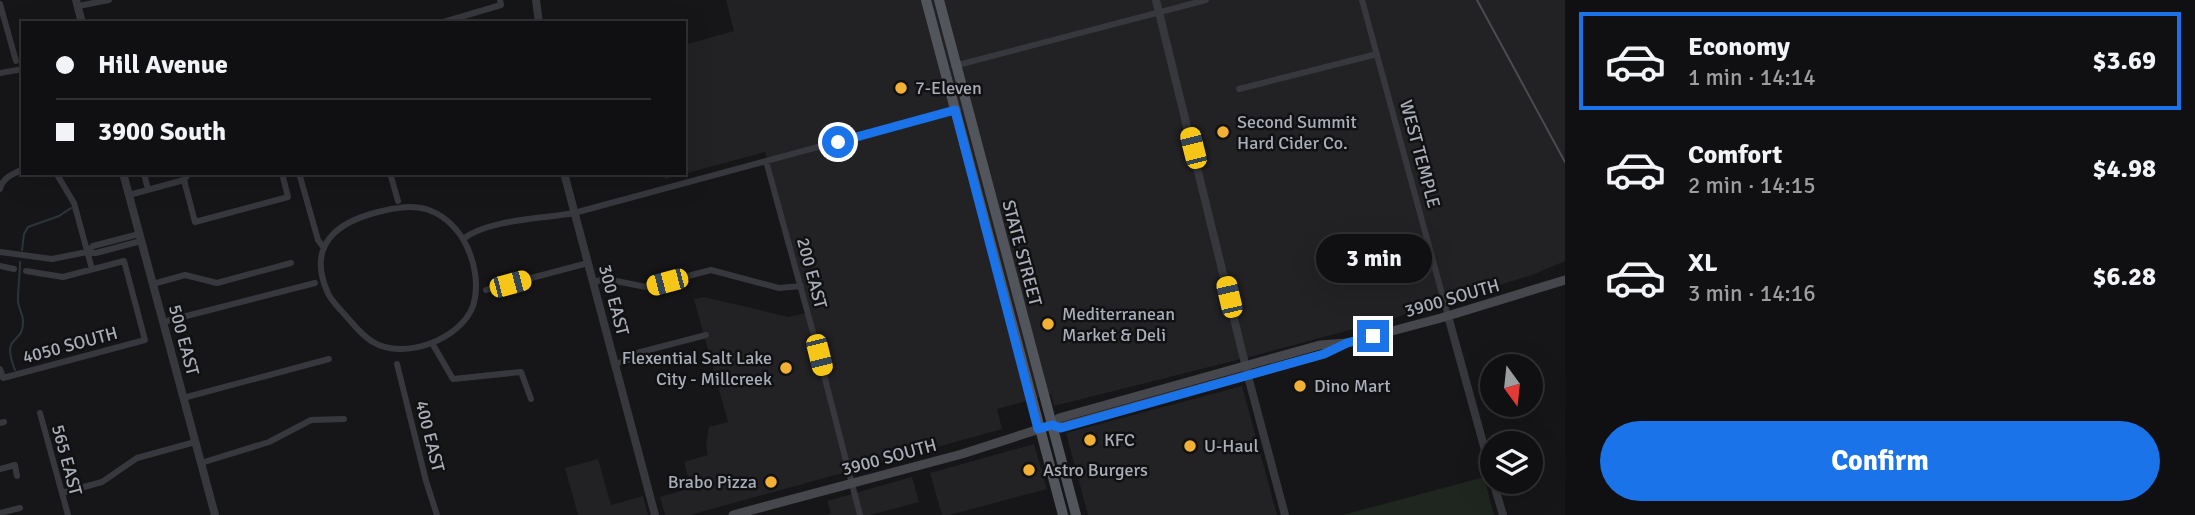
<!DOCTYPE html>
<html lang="en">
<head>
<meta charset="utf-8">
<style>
  body { margin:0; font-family:Signika,sans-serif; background:#1e1e20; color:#f1f3f6; height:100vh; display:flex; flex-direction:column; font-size:26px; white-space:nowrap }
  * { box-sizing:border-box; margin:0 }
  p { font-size:23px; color:#9c9d9f }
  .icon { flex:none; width:38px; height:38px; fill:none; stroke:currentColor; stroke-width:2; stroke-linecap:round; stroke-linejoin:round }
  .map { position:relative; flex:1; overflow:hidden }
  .panel { display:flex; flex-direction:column; background:#101012; width:630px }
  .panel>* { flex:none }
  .top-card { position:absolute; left:21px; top:21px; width:665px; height:154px; border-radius:0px; box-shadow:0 7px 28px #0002,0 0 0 2px #303032; display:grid; align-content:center; height:154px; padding:0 35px; background:#101012 }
  .needle { width:46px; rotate:165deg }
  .tools { position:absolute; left:1480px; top:354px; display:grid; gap:14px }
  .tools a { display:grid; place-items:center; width:63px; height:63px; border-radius:50%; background:#101012; box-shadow:0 7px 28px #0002,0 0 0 2px #303032; font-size:35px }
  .end { position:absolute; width:32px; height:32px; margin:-16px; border:9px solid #1a73e8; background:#fff; box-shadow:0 0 0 4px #fff }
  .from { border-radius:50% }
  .bubble { position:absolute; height:49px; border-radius:24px; background:#101012; box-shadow:0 7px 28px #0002,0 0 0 2px #303032; font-size:23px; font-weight:700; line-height:49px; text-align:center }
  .car { position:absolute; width:21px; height:42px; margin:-21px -10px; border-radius:9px; box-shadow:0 0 5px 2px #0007; background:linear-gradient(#f5c518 24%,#345 0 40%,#f5c518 0 76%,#345 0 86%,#f5c518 0) }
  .top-card b { display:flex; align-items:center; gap:24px; height:66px; font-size:26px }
  .top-card b+b { border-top:2px solid #303032 }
  .top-card i { width:18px; height:18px; background:#f1f3f6 }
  ul { padding:12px 0 0; list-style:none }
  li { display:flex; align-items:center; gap:21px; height:98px; margin:0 14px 10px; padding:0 21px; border:4px solid transparent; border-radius:0px }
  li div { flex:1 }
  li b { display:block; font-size:26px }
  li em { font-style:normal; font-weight:700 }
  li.on { border-color:#1a73e8 }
  li>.icon { width:63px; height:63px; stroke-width:1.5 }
  .primary-button { display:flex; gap:14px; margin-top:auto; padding:14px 35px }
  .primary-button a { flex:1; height:80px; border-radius:42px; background:#1a73e8; color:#fff; font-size:28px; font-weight:700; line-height:80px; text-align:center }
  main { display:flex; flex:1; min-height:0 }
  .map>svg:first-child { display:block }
</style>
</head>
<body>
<main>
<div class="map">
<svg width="1565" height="515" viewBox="0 0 1565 515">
  <rect width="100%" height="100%" fill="#161618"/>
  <path fill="#222225" d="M726,0H1565V261L1532,275L1394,318L1257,355L1054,406L1051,394L997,409L1002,429L690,515H665L660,497L691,488L684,462L708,455L706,445L709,427L728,422L694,299L704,297L789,317L810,312L765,152L665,179L663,173H684V45L734,31Z
    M1242,386L1277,515H1088L1066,433Z
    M1034,444L1047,489L949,515H942L930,473Z
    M598,459L611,505L643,496L648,515H578L565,468Z
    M912,477L919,502L870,515H826L831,513L827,501Z"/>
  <path fill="#1e261f" d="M1484,477L1494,515H1343Z"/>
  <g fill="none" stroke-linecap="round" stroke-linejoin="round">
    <path stroke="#2c353c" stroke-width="2" d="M22,250L24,234L28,227L59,216L71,208
      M15,370C0,332 24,346 23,321C23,314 18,308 18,300C18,287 20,275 20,262"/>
    <path stroke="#37383d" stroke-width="6" d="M1362,0L1448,316
      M0,4L16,61
      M78,6L109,0
      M440,23L501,5L500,0
      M954,66L1206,0
      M0,73L23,69
      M1239,89L1377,54
      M766,161L814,336L860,515
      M56,173L74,203L92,269
      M144,173L148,190
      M189,173L184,180L195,222L288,197L282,173
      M299,173L318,240L324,248
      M390,173L398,201
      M0,189C2,178 13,174 23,169
      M129,195L184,180
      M463,239C474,258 480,284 473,306C461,339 404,361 373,342C362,336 354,325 346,316C340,309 330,300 327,291C307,244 338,222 378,212C394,208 410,205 426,209C442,214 454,225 463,239C489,219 543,219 574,213L958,109
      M0,252L52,259L87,252L96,253L141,241
      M87,252L93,246L139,234
      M0,266L14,269
      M593,282L606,279L646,287L711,270L779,288L801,286
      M153,284L185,275L217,283L291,263
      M486,290L588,263
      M163,322L315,283
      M432,343L453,379L521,372L531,399
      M397,364L426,481L437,515
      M615,364L628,360L637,353L706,335
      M0,369L3,378L145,340L124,261L63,277L26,271
      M183,398L329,359
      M40,413L68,515
      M0,423L4,422
      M201,463L269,442L311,420L344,419
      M0,469L15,465L17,476
      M62,493L102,482L137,458L195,442
      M0,513L20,508"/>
    <path stroke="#37383d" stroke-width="8" d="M76,0L82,23
      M536,0L539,23
      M1156,0L1250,384L1285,515
      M123,173L215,515
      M564,173L655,515
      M1448,316L1493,479
      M1493,481L1503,515"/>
    <path stroke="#45474d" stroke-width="9" d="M1052,425L1061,427L1324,354L1347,343L1441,318L1565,280
      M733,515L962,454L1052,425L1059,418L1320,345L1347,343"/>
    <path stroke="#53555c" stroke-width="10" d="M926,0L1063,515
      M939,0L1076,515"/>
    <path stroke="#4a4c52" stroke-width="2" d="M1477,0L1565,162"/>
  </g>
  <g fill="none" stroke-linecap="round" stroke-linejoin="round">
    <path stroke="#1a73e8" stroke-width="9" d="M838,142L955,110L1038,429L1052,425L1061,428L1324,354L1347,343L1373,336"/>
  </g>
  <g fill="#f2b134" stroke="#111113" stroke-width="2.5">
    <circle cx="901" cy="88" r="7"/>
    <circle cx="1223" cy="132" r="7"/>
    <circle cx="1048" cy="324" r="7"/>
    <circle cx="786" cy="368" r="7"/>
    <circle cx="1300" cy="386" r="7"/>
    <circle cx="1090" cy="440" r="7"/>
    <circle cx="1190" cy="446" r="7"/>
    <circle cx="1029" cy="470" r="7"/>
    <circle cx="771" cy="482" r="7"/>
  </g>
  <g text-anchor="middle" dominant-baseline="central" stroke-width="5" stroke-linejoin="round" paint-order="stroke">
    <g font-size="18" fill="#a8adb8" stroke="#111113" text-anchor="start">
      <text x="915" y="88">7-Eleven</text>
      <text x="1237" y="122">Second Summit<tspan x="1237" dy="21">Hard Cider Co.</tspan></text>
      <text x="1062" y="314">Mediterranean<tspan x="1062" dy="21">Market &amp; Deli</tspan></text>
      <text x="772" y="358" text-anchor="end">Flexential Salt Lake<tspan x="772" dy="21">City - Millcreek</tspan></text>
      <text x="1314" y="386">Dino Mart</text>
      <text x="1104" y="440">KFC</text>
      <text x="1204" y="446">U-Haul</text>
      <text x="1043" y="470">Astro Burgers</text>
      <text x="757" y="482" text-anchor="end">Brabo Pizza</text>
    </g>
    <g font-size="18" fill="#a8adb8" stroke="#111113">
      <text transform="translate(1420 154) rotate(75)">WEST TEMPLE</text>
      <text transform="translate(1022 253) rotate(75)">STATE STREET</text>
      <text transform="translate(812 273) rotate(75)">200 EAST</text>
      <text transform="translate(1452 298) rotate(-16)">3900 SOUTH</text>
      <text transform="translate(614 300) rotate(75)">300 EAST</text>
      <text transform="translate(184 340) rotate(75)">500 EAST</text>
      <text transform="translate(70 345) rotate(-15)">4050 SOUTH</text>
      <text transform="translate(430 436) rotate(76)">400 EAST</text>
      <text transform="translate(889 457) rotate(-15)">3900 SOUTH</text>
      <text transform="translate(67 460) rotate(75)">565 EAST</text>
    </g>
  </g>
</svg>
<div class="tools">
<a><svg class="needle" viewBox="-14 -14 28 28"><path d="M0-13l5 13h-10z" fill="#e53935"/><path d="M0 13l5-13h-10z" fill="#9c9d9f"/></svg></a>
<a><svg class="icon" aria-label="layers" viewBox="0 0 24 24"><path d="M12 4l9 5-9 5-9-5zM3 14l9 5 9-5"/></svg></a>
</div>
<i class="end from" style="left:838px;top:142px"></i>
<i class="end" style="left:1373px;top:336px"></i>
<div class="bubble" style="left:1316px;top:234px;width:116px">3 min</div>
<i class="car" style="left:1193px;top:148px;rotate:346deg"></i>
<i class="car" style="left:667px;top:282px;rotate:255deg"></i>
<i class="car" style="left:510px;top:284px;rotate:75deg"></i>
<i class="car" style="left:1229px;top:297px;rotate:347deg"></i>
<i class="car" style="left:819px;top:355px;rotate:166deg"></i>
<div class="top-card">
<b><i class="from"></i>Hill Avenue</b>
<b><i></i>3900 South</b>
</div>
</div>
<section class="panel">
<ul>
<li class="on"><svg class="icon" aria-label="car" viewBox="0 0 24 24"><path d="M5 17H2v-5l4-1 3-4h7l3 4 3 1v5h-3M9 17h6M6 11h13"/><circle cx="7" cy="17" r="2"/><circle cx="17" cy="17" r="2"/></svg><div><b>Economy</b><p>1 min · 14:14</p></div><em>$3.69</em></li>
<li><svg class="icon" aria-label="car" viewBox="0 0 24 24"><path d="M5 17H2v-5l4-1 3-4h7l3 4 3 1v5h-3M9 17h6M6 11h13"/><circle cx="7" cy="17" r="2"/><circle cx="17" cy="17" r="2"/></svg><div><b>Comfort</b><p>2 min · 14:15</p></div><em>$4.98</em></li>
<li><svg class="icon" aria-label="car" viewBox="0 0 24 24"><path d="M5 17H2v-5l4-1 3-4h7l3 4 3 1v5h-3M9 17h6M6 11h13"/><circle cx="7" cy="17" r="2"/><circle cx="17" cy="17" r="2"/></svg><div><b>XL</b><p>3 min · 14:16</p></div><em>$6.28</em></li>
</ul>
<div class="primary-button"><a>Confirm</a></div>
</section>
</main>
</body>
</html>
